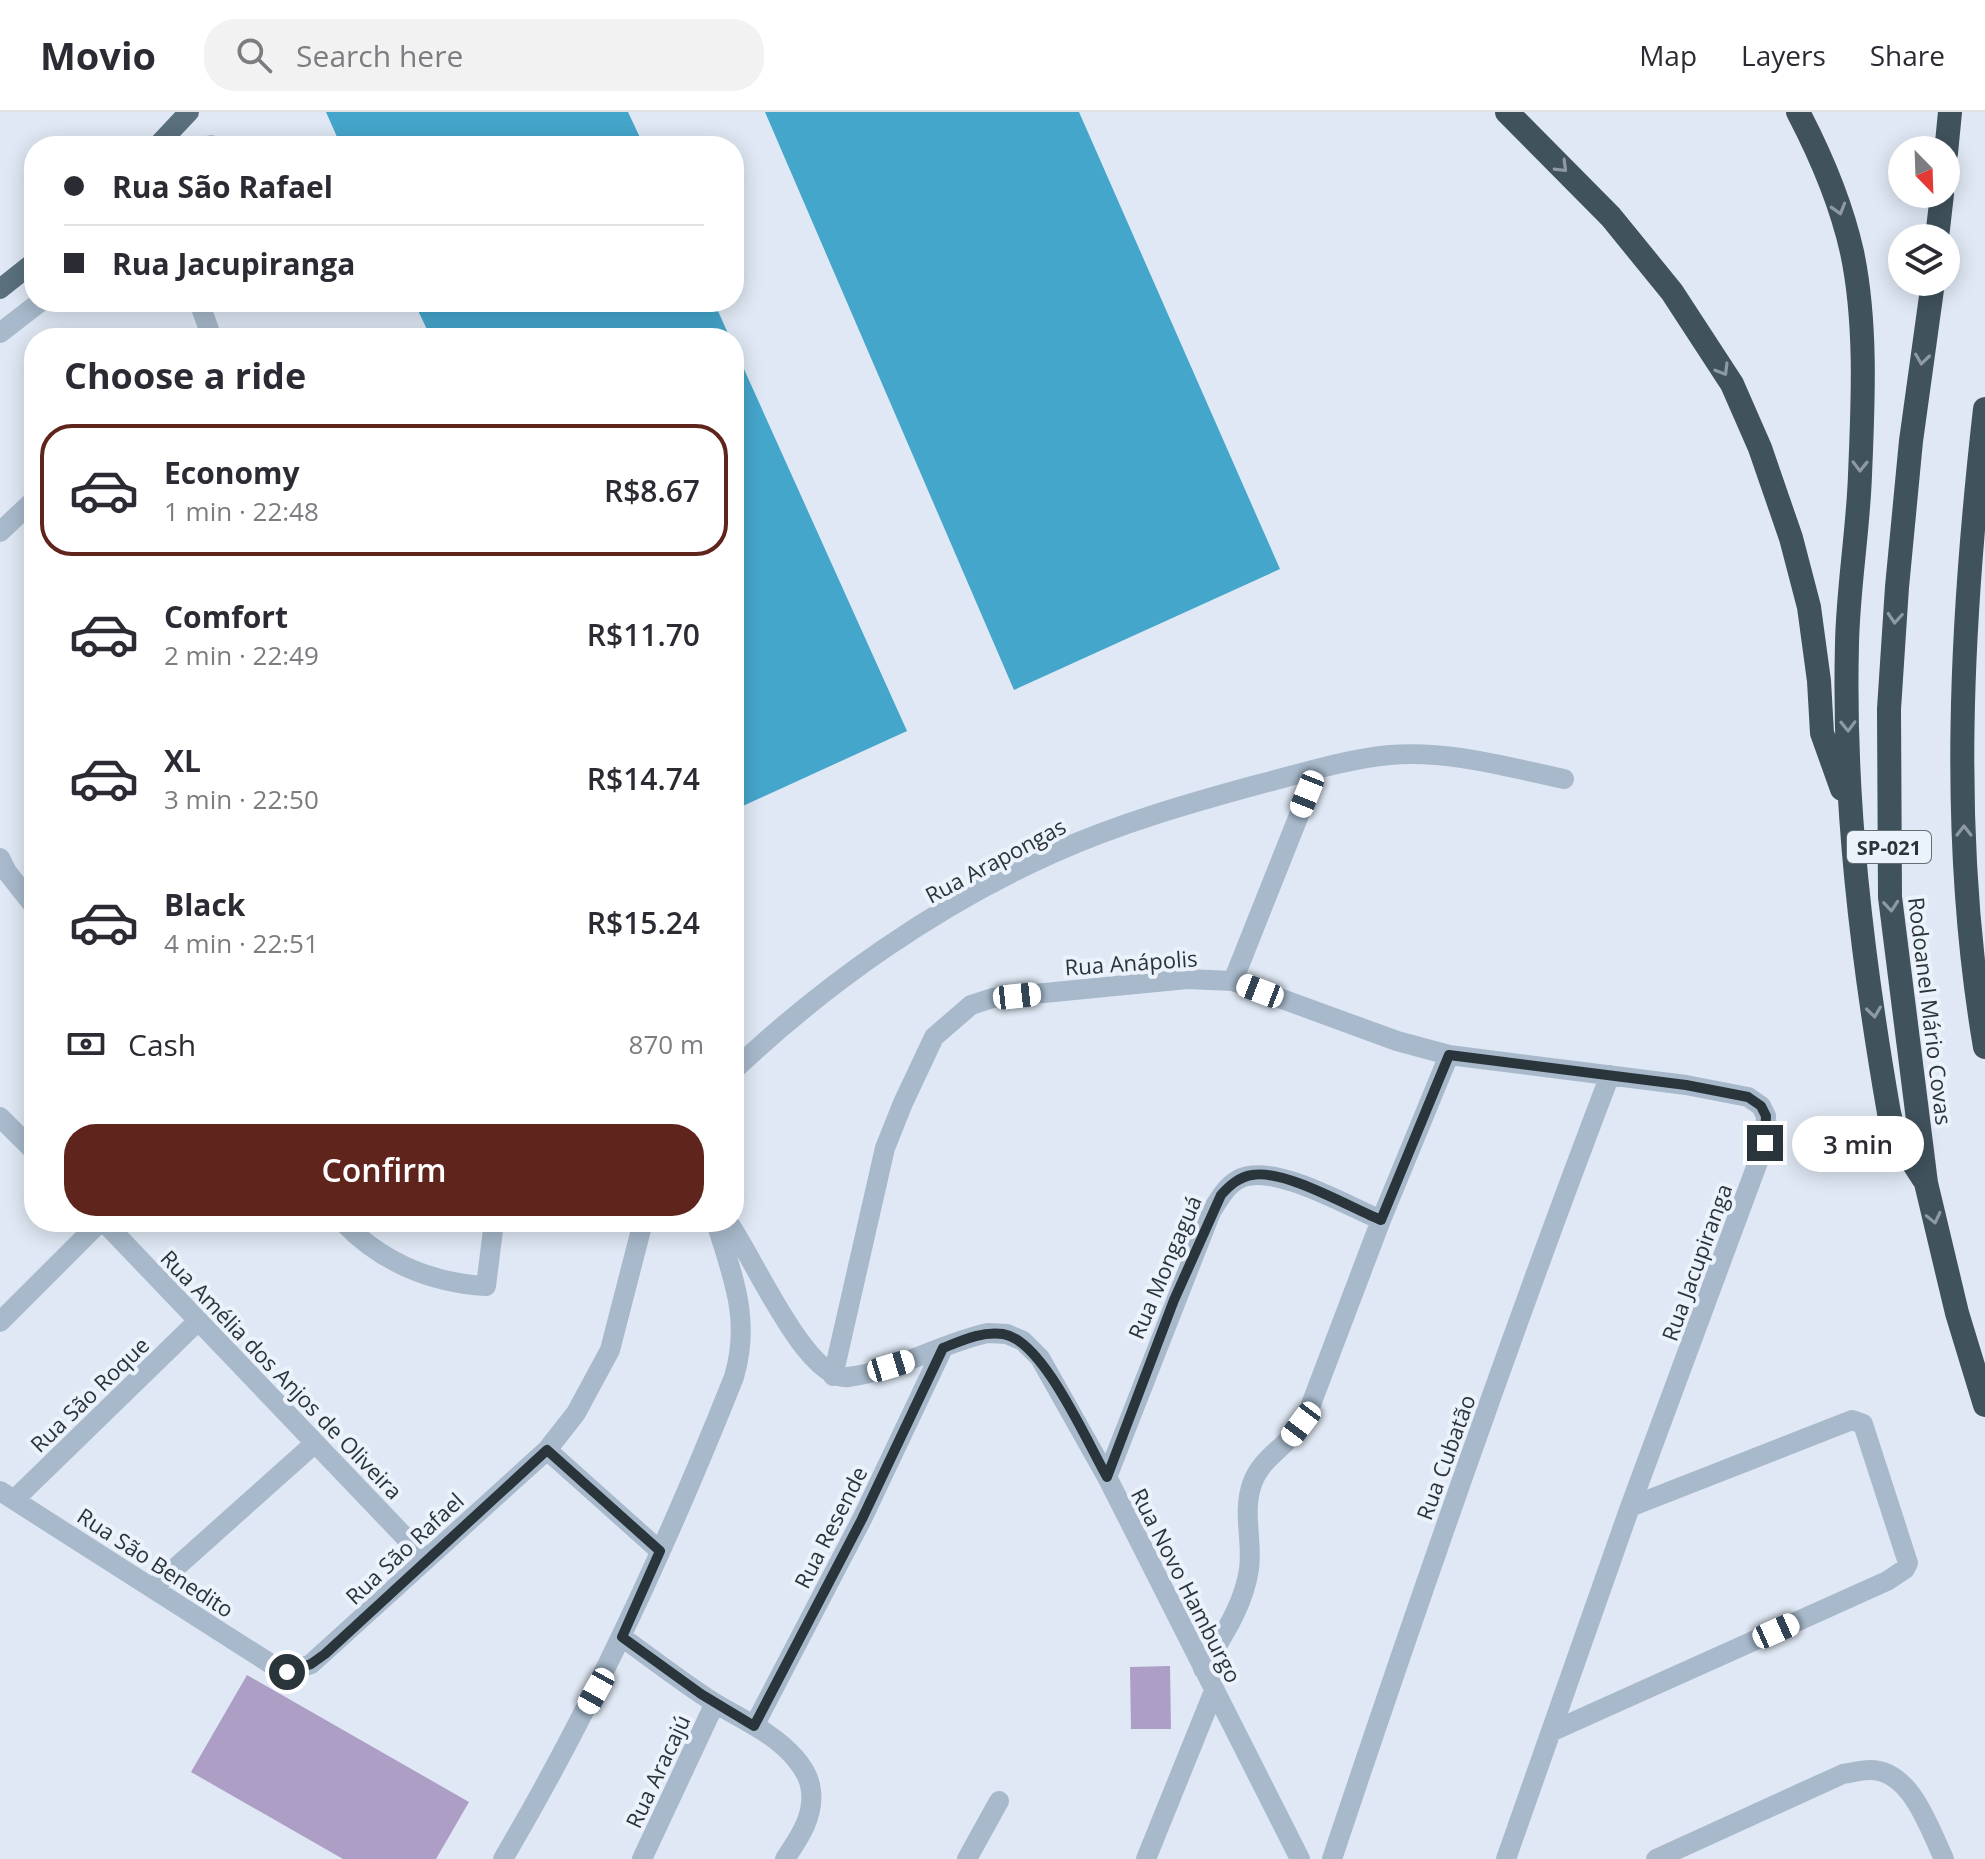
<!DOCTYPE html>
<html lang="en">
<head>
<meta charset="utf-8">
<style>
  body { margin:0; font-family:"Open Sans",sans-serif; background:#f2f2f3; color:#2b2b33; height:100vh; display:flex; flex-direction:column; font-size:30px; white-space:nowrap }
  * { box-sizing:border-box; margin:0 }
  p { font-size:26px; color:#7c7c81 }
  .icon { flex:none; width:44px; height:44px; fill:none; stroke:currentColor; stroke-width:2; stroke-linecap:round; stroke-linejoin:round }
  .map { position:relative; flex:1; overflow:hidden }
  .sheet { position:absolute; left:24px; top:216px; width:720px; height:904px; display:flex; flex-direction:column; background:#fff; border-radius:32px; box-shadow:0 4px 20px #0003 }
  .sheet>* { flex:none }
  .guide { position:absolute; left:24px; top:24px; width:720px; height:176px; border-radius:32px; box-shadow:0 4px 20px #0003; display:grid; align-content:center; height:176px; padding:0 40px; background:#fff }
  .needle { width:52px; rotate:157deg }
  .buttons { position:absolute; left:1888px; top:24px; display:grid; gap:16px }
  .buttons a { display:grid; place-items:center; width:72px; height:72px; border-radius:50%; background:#fff; box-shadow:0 4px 20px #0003; font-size:40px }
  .end { position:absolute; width:36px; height:36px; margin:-18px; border:10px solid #2a353b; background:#fff; box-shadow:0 0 0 4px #fff }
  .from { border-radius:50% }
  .bubble { position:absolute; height:56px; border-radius:28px; background:#fff; box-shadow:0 4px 20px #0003; font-size:26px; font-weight:600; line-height:56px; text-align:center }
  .car { position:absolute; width:24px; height:48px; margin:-24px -12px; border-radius:10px; box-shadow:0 0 6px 2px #0007; background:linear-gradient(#fff 24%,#345 0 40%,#fff 0 76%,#345 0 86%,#fff 0) }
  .guide b { display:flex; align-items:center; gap:28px; height:76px; font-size:30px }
  .guide b+b { border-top:2px solid #e1e1e2 }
  .guide i { width:20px; height:20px; background:#2b2b33 }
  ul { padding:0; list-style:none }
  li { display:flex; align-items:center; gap:24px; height:132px; margin:0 16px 12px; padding:0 24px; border:4px solid transparent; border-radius:32px }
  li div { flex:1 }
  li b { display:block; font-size:30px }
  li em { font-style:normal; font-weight:600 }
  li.current { border-color:#5f241c }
  li>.icon { width:72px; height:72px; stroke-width:1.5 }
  h2 { padding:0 40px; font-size:36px; line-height:96px }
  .pay { display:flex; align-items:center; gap:20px; height:88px; padding:0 40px; font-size:30px }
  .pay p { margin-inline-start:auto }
  .cta { display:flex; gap:16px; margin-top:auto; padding:16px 40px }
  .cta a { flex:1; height:92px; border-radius:32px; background:#5f241c; color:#fff; font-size:32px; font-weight:600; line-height:92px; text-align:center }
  header { display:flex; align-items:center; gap:48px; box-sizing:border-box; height:112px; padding:0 40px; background:#fff; border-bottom:2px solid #e1e1e2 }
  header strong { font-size:38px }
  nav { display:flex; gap:44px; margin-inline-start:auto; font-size:28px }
  .search { width:560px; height:72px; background:#f2f2f3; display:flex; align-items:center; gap:20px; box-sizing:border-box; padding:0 28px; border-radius:32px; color:#7c7c81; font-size:30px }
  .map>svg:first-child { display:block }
</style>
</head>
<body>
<header>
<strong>Movio</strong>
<div class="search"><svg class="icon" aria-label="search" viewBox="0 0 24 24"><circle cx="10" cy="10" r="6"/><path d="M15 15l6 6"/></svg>Search here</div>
<nav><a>Map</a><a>Layers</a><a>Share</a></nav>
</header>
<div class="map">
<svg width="1985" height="1747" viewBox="0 0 1985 1747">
  <rect width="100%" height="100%" fill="#dfe8f4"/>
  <path fill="#ad9ec5" d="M1170,1554L1171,1617H1131L1130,1555Z
    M247,1563L469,1690L436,1747H343L191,1660Z"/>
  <path fill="#45a6cc" d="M326,0H628L644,34H341Z
    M765,0H1079L1280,457L1014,578Z
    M414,190H714L730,226H431Z
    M734,235L907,619L734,698Z"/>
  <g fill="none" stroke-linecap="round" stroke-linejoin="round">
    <path stroke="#a7b9cb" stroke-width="20" d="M210,34L211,33
      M199,190L212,226
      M0,221L40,190
      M0,420L34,388
      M0,746L7,760L34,794
      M1233,869L1397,929L1449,943L1686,973L1748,985L1761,994L1766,1004L1765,1031L1630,1395L1506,1747
      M734,958C826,871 937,793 1053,741C1120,711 1190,691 1260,672C1303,661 1347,647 1390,643C1449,638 1507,655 1564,667
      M0,1005L34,1039
      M104,1110L426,1447
      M343,1110C381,1150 431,1171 486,1174L494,1110
      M728,1110C752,1142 806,1270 848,1265C897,1259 941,1231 988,1221L1007,1222L1023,1229L1040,1246L1107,1365L1300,1747
      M0,1210L100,1110
      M833,1264L885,1036L903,991L934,925L971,893L993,886L1187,867L1233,869L1317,658
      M547,1338L660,1439
      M1107,1365L1211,1100C1219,1087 1226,1074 1239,1067C1273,1050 1347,1094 1381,1108
      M0,1379L274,1554L287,1560L311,1552L547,1338L576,1301L610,1238L643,1110
      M14,1388L197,1210
      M154,1475L314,1332
      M622,1525C652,1547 682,1570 713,1590C741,1607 774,1621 795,1646C803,1655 810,1667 811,1679C814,1705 799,1726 785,1747
      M1203,1557C1221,1526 1244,1494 1249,1457C1253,1429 1242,1401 1252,1372C1259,1351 1276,1341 1290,1326C1299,1316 1304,1306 1310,1295L1381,1108L1449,943
      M754,1614L862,1407L943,1236
      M1553,1619L1887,1469L1905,1457L1908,1451L1863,1312L1852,1308L1630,1395
      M503,1747C594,1593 668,1431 734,1265C751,1207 733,1166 716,1110
      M642,1747L715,1591
      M967,1747L999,1689
      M1146,1747L1214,1579
      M1332,1747C1420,1484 1511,1222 1610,963
      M1656,1747L1843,1662C1851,1661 1860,1658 1869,1658C1911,1657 1929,1716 1944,1747"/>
    <path stroke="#5a707d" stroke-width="20" d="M157,34L189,0
      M0,177L34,150"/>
    <path stroke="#40525c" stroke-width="24" d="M1507,0L1611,105L1672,180L1732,272L1760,336L1791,426L1809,495L1819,569L1822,621L1842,677
      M1798,0C1821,44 1841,91 1852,140C1867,211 1863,291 1860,363C1858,420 1848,476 1847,532C1843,689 1862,846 1889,1001L1894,1021L1923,1066
      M1946,41L1950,0
      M1937,126L1942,82
      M1933,170L1911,329L1897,475L1889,597L1890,785L1926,1071L1957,1201L1985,1293
      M1985,297C1961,509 1949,724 1985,935"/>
  </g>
  <defs><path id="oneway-chevron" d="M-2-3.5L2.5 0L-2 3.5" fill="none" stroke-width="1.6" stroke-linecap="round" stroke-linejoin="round" transform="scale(2)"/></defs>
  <g stroke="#8d9aa4">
    <use href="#oneway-chevron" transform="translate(1562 55) rotate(45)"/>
    <use href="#oneway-chevron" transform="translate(1839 97) rotate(74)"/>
    <use href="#oneway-chevron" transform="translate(1922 247) rotate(98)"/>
    <use href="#oneway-chevron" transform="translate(1723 258) rotate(59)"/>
    <use href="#oneway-chevron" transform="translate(1860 354) rotate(91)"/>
    <use href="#oneway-chevron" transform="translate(1895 506) rotate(94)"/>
    <use href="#oneway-chevron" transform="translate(1848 614) rotate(89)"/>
    <use href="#oneway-chevron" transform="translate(1964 719) rotate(-90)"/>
    <use href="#oneway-chevron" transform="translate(1891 794) rotate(85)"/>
    <use href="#oneway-chevron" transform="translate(1874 900) rotate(82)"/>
    <use href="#oneway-chevron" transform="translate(1934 1106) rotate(77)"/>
  </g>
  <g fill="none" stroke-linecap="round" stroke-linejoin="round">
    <path stroke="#2a353b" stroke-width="10" d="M287,1560L311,1552L325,1542L547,1338L660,1439L622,1525L701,1582L754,1614L862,1407L943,1236C963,1228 982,1219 1003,1222C1043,1228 1087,1330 1107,1365L1174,1188L1221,1083C1230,1073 1239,1065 1252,1063C1285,1057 1349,1095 1381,1108L1449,943L1686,973L1748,985L1761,994L1766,1004L1765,1031"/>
  </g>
  <g text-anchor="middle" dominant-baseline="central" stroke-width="8" stroke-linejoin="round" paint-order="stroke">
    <rect fill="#ecf2fb" stroke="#646e75" stroke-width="2" x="1847" y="719" width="84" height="32" rx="6"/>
    <g font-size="20" font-weight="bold" fill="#2a353b">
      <text x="1889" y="735">SP-021</text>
    </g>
    <g font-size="22" fill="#2a353b" stroke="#ecf2fb">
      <text transform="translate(995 748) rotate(-28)">Rua Arapongas</text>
      <text transform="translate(1131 850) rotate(-4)">Rua Anápolis</text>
      <text transform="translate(1931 899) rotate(83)">Rodoanel Mário Covas</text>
      <text transform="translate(1696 1150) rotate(-70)">Rua Jacupiranga</text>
      <text transform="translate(1164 1155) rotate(-67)">Rua Mongaguá</text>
      <text transform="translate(282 1262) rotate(46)">Rua Amélia dos Anjos de Oliveira</text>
      <text transform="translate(89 1282) rotate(-44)">Rua São Roque</text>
      <text transform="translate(1445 1345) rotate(-70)">Rua Cubatão</text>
      <text transform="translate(830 1415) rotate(-63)">Rua Resende</text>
      <text transform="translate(404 1436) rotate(-43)">Rua São Rafael</text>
      <text transform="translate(156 1450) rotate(33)">Rua São Benedito</text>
      <text transform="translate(1187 1473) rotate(63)">Rua Novo Hamburgo</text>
      <text transform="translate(657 1659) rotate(-65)">Rua Aracajú</text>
    </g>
  </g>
</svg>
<div class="buttons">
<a><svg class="needle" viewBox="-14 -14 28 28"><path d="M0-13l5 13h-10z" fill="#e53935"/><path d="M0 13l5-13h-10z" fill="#7c7c81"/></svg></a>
<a><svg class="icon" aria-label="layers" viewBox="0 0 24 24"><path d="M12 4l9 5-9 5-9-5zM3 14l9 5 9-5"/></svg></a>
</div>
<i class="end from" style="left:287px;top:1560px"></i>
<i class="end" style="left:1765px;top:1031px"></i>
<div class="bubble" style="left:1792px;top:1004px;width:132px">3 min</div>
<i class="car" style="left:1307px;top:682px;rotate:202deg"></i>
<i class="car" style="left:1260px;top:879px;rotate:291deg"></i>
<i class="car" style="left:1017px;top:884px;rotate:84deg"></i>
<i class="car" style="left:891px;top:1254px;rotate:73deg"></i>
<i class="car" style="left:1301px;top:1312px;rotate:217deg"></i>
<i class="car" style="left:1776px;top:1519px;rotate:66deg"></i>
<i class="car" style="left:596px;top:1579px;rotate:209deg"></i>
<div class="guide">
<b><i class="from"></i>Rua São Rafael</b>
<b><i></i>Rua Jacupiranga</b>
</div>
<section class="sheet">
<h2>Choose a ride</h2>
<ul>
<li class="current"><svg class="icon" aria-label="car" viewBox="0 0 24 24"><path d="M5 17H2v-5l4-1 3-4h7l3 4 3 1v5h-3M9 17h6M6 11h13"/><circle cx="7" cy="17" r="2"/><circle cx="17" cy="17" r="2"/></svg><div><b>Economy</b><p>1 min · 22:48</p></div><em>R$8.67</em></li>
<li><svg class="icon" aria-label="car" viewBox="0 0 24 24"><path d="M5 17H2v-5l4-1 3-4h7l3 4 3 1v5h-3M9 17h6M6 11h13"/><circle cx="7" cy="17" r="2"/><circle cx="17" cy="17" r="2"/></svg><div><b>Comfort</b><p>2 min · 22:49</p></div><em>R$11.70</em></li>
<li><svg class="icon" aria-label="car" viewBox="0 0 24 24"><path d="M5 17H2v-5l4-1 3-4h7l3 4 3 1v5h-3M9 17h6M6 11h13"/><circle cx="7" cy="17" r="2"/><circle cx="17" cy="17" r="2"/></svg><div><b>XL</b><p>3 min · 22:50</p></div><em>R$14.74</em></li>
<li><svg class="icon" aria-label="car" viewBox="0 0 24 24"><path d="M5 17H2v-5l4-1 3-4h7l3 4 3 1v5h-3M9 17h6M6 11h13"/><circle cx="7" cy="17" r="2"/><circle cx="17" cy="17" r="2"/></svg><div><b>Black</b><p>4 min · 22:51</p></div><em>R$15.24</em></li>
</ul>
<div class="pay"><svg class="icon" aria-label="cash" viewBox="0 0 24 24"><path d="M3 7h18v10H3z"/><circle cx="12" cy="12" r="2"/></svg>Cash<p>870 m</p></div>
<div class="cta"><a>Confirm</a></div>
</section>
</div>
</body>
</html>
